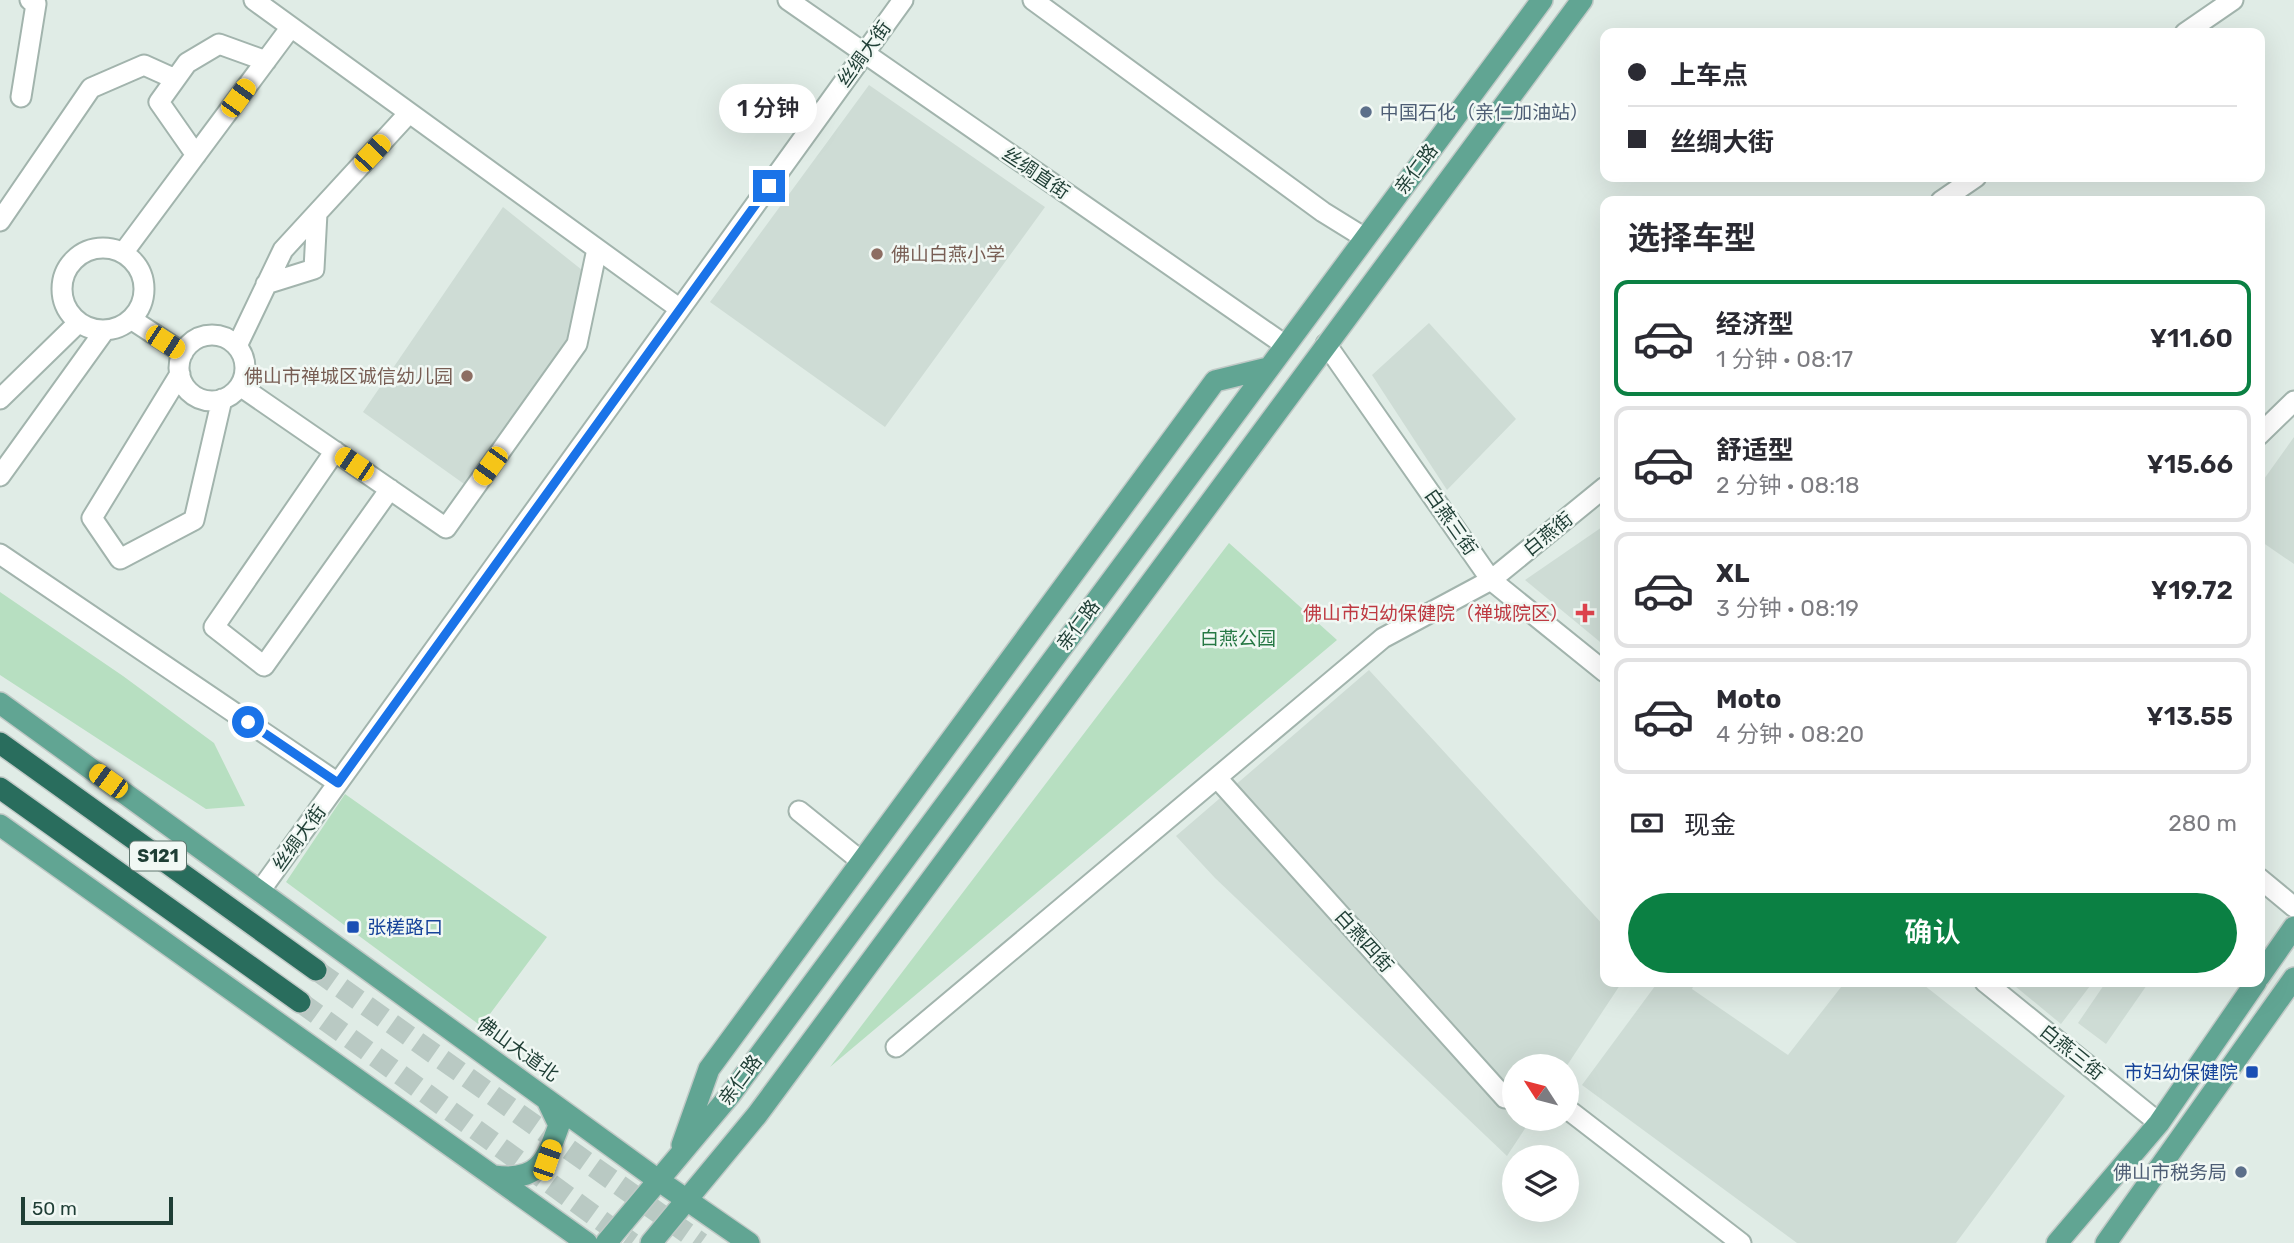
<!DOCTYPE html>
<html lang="zh">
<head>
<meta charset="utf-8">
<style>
  body { margin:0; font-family:Rubik,"Noto Sans SC",sans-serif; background:#f7f7f7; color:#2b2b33; height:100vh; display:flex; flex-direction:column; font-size:26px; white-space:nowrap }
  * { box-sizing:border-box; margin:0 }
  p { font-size:23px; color:#7c7c81 }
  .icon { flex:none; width:38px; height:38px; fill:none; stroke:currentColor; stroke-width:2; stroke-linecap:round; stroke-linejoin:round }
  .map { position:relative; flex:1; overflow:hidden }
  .panel { position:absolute; left:1600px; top:196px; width:665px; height:791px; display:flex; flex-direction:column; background:#fff; border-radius:14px; box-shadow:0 7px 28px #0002 }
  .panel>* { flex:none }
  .top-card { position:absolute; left:1600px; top:28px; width:665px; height:154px; border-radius:14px; box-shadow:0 7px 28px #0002; display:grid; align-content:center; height:154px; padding:0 28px; background:#fff }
  .needle { width:46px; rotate:306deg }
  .buttons { position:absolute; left:1502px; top:1054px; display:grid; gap:14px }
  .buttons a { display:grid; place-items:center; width:77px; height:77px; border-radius:50%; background:#fff; box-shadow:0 7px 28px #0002; font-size:35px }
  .scale { position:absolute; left:21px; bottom:18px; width:152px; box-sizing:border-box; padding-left:7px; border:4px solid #1f3e35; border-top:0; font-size:19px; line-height:24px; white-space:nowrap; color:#1f3e35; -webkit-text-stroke:5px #f1f8f4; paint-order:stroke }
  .end { position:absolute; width:32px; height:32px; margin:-16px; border:9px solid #1a73e8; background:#fff; box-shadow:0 0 0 4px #fff }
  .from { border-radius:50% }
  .bubble { position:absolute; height:49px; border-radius:24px; background:#fff; box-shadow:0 7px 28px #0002; font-size:23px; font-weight:600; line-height:49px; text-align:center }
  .car { position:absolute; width:21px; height:42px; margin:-21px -10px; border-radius:9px; box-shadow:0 0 5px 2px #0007; background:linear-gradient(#f5c518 24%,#345 0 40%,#f5c518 0 76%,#345 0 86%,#f5c518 0) }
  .top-card b { display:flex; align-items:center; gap:24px; height:66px; font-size:26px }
  .top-card b+b { border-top:2px solid #e1e1e2 }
  .top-card i { width:18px; height:18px; background:#2b2b33 }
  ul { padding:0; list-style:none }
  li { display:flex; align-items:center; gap:21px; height:116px; margin:0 14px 10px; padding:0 14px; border:4px solid #e1e1e2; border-radius:14px }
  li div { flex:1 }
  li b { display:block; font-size:26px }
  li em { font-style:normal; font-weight:600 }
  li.active { border-color:#0b8043 }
  li>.icon { width:63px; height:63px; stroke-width:1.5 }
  h2 { padding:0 28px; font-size:32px; line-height:84px }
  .pay { display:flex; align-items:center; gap:18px; height:77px; padding:0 28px; font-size:26px }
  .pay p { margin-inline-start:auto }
  .action { display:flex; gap:14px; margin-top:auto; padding:14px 28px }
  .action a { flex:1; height:80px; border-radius:42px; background:#0b8043; color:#fff; font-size:28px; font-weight:600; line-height:80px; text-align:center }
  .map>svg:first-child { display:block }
</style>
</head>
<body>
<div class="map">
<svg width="2294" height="1243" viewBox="0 0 2294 1243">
  <rect width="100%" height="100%" fill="#e0ece6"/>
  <path fill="#cedcd5" d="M869,85L1045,207L885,427L710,302Z
    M503,207L582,270L572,341L467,486L363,412Z
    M1429,323L1516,419L1447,490L1372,375Z
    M2294,437V564L2259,540V486Z
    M1605,525V646L1525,580Z
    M1369,670L1605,927V982H1622L1566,1067L1514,1066V1118H1532L1507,1156L1215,878L1176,836Z
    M1658,982H1695L1692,989L1788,1055L1845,982H1920L2065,1096L1956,1243H1797L1582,1085Z
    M2010,982H2093L2061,1024Z
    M2106,982H2149L2106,1044L2078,1023Z"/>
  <path fill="#b7dfc1" d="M1229,543L1337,640L830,1067Z
    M0,592L123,676L214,743L245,806L206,809L0,675Z
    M345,794L547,937L481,1026L286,882Z"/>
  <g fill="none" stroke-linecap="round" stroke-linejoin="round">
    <path stroke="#b9c9c3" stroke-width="21" stroke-dasharray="21 10" stroke-linecap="butt" d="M316,970L701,1243
      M300,1002L632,1243"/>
    <g stroke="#a2b4ad" stroke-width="23">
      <path id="minor" d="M254,0L680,309
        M788,0L1285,345
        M1033,0L1323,212L1365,238
        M2185,33L2233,0
        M21,97L36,4L30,0
        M196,155L159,102L187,63L219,44L266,61
        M1941,201L1976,177
        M0,221L91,88L144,65L175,79
        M62 289a41 41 0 1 1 82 0a41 41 0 1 1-82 0Z
        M123,253L291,27
        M266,284L314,269L317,213
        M131,319L183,353
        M179 368a33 33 0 1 1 66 0a33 33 0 1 1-66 0Z
        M1326,344L1491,580L1605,672
        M237,346L283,250L409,113
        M180,374L92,518L120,559L194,520L222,399
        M240,386L446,528L577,344L597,249
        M0,399L78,323
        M2259,435L2294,401
        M335,451L214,627L264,666L390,489
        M0,476L105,330
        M0,554L338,783
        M1217,778L1505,1098L1514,1097
        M799,811L861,861
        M2259,878L2294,907
        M260,891L903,0
        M1985,982L2159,1123
        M896,1047L1383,638L1491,580L1605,487
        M1566,1108L1741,1243"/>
    </g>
    <g stroke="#c0c9c6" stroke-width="24">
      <path id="major" d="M0,703L658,1180L749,1243
        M0,825L587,1243
        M2259,977L2294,927
        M682,1145L709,1069L1215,381L1268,368
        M494,1176C538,1182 546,1162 559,1125L547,1100
        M606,1243L730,1095L1542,0
        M651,1243L757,1115L1582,0
        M2057,1243L2159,1123L2256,982
        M2106,1243L2294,978"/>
    </g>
    <g stroke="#c0c9c6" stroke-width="24">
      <path id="highway" d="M0,743L316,970
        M0,788L300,1002"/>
    </g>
    <use href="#minor" stroke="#fff" stroke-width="19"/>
    <use href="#major" stroke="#61a593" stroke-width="21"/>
    <use href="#highway" stroke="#296d5d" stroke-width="21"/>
  </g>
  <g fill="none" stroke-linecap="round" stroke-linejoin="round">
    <path stroke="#1a73e8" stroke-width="9" d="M248,722L338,783L769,186"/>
  </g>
  <g fill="#5c6f8a" stroke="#f1f8f4" stroke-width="2.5">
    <circle cx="1366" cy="112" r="7"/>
    <circle cx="2241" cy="1172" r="7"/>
  </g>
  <g fill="#8d6e63" stroke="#f1f8f4" stroke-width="2.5">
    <circle cx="877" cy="254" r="7"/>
    <circle cx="467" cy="376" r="7"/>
  </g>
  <path fill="#e0444e" stroke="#f1f8f4" stroke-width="2.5" d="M1581.5 602.5h7v7h7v7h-7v7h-7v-7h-7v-7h7z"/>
  <g fill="#1a4fb4" stroke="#f1f8f4" stroke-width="2.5">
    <rect x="346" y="920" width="14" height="14" rx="3.5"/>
    <rect x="2245" y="1065" width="14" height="14" rx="3.5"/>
  </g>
  <g text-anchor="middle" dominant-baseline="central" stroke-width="5" stroke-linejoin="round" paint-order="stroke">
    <rect fill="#f1f8f4" stroke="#5e766e" stroke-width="2" x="130" y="841.5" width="56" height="29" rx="5"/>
    <g font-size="18" font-weight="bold" fill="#1f3e35">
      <text x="158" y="856">S121</text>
    </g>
    <g font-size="19" fill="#1f3e35" stroke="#f1f8f4">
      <text transform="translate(864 54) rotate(-54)">丝绸大街</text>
      <text transform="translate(1416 169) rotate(-53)">亲仁路</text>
      <text transform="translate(1036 173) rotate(34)">丝绸直街</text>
      <text transform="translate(1451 522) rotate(55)">白燕三街</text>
      <text transform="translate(1548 534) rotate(-39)">白燕街</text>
      <text transform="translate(1078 625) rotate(-53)">亲仁路</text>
      <text transform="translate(299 838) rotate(-54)">丝绸大街</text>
      <text transform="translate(1364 941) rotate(48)">白燕四街</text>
      <text transform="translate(518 1049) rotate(36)">佛山大道北</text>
      <text transform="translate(2072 1052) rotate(39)">白燕三街</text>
      <text transform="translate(740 1080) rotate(-53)">亲仁路</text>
    </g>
    <g font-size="19" fill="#4e5e75" stroke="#f1f8f4" text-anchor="start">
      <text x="1380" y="112">中国石化（亲仁加油站）</text>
      <text x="2227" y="1172" text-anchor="end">佛山市税务局</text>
    </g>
    <g font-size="19" fill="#785e54" stroke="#f1f8f4" text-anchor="start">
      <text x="891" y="254">佛山白燕小学</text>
      <text x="453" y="376" text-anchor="end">佛山市禅城区诚信幼儿园</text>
    </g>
    <g font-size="19" fill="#be3a42" stroke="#f1f8f4" text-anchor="end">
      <text x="1569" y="613">佛山市妇幼保健院（禅城院区）</text>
    </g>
    <g font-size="19" fill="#267844" stroke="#f1f8f4">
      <text x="1238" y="638">白燕公园</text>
    </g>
    <g font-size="19" fill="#164399" stroke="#f1f8f4" text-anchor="start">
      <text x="367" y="927">张槎路口</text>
      <text x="2238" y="1072" text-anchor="end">市妇幼保健院</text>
    </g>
  </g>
</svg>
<div class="buttons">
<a><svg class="needle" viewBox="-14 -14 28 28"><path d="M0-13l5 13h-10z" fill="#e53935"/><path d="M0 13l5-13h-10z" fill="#7c7c81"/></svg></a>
<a><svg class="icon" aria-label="layers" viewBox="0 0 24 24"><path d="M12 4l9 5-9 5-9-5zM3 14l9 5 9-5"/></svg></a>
</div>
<div class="scale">50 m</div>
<i class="end from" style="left:248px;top:722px"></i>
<i class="end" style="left:769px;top:186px"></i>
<div class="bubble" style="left:719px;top:84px;width:98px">1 分钟</div>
<i class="car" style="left:238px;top:98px;rotate:36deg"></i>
<i class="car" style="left:372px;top:153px;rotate:43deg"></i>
<i class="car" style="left:165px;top:342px;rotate:123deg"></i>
<i class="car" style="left:354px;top:464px;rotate:304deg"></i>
<i class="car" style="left:490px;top:466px;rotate:216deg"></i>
<i class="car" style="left:108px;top:781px;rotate:306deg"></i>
<i class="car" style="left:547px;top:1160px;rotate:19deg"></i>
<div class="top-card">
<b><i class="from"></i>上车点</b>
<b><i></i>丝绸大街</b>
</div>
<section class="panel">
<h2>选择车型</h2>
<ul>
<li class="active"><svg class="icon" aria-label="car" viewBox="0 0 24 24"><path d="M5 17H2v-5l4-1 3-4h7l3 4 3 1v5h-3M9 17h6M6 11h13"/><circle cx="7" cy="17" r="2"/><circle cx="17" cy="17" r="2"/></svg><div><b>经济型</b><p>1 分钟 · 08:17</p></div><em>¥11.60</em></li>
<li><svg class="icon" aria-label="car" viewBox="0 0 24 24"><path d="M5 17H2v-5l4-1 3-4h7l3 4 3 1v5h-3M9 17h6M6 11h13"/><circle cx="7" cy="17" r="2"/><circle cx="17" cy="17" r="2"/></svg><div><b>舒适型</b><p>2 分钟 · 08:18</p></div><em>¥15.66</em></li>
<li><svg class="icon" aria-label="car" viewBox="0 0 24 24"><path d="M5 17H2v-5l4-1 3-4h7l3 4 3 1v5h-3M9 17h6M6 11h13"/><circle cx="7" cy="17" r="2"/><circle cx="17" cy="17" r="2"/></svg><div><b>XL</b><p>3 分钟 · 08:19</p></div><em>¥19.72</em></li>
<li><svg class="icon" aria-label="car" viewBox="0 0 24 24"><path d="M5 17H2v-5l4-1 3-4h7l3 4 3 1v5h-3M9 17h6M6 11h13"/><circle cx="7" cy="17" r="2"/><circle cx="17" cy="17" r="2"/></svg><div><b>Moto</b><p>4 分钟 · 08:20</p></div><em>¥13.55</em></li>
</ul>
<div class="pay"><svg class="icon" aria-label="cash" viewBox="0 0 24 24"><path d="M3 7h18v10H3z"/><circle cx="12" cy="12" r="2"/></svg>现金<p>280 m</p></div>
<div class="action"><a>确认</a></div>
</section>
</div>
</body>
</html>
